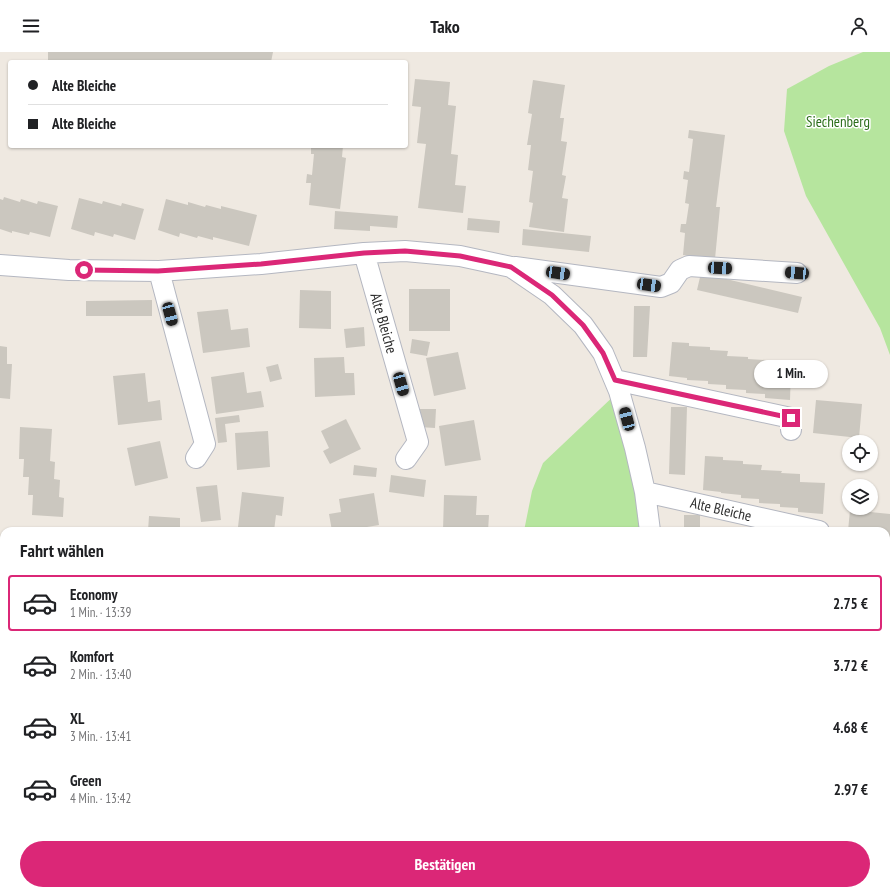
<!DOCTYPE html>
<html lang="de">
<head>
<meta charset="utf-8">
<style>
  body { margin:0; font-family:"PT Sans Narrow",sans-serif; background:#f2f2f2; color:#202124; height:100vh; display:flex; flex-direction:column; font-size:15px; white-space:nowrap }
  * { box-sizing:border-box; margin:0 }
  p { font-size:13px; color:#757577 }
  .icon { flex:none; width:22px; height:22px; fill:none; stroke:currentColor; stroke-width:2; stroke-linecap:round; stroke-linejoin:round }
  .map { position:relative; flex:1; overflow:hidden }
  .side { position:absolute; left:0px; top:475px; width:890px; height:368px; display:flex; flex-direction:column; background:#fff; border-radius:12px 12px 0 0; box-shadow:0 1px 3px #0004 }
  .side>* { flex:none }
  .banner { position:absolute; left:8px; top:8px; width:400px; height:88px; border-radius:4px; box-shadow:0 1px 3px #0004; display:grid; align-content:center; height:88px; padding:0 20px; background:#fff }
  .buttons { position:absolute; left:842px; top:383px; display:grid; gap:8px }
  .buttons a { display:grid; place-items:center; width:36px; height:36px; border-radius:50%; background:#fff; box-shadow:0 1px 3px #0004; font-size:20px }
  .end { position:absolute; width:18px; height:18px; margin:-9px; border:5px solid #db2777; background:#fff; box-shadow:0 0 0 2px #fff }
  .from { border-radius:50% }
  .bubble { position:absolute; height:28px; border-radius:14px; background:#fff; box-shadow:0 1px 3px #0004; font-size:13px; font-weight:800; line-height:28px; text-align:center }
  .car { position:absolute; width:12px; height:24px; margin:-12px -6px; border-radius:5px; box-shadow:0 0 3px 1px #0007; background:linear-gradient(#222 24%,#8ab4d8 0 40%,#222 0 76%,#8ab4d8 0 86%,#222 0) }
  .banner b { display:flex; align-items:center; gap:14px; height:38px; font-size:15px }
  .banner b+b { border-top:1px solid #e0e0e0 }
  .banner i { width:10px; height:10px; background:#202124 }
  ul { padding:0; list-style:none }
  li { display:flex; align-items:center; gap:12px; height:56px; margin:0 8px 6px; padding:0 12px; border:2px solid transparent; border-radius:4px }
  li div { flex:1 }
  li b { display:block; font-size:15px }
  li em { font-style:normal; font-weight:800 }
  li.current { border-color:#db2777 }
  li>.icon { width:36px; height:36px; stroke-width:1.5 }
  h2 { padding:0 20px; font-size:18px; line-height:48px }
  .button { display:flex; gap:8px; margin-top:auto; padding:8px 20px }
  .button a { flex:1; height:46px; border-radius:24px; background:#db2777; color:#fff; font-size:16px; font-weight:800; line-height:46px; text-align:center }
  header { display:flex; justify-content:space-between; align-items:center; height:52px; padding:0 20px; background:#fff; font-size:18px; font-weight:800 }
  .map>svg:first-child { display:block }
</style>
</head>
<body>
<header><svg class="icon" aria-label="menu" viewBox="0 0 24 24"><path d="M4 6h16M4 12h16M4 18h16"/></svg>Tako<svg class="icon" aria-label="person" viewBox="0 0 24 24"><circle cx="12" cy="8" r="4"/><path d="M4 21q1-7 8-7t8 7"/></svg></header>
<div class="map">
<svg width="890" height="843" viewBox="0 0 890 843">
  <rect width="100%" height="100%" fill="#efe9e1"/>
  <path fill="#b6e59e" d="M863,0H890V303L880,276L806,144L784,79L787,37L829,14Z
    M619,339L650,479H524L532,439L543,411Z
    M0,652L4,657V839H132L134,843H0Z"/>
  <path fill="#cbc7bf" d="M48,0H273L271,10H48Z
    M415,27L450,30L448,53L456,54L451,102L458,103L455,133L466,134L463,161L418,156L426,92L417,91L421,55L412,54Z
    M533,28L565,33L560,66H564L561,89L567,90L562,123L566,124L562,146L568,147L564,180L529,175L533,151L529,150L533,119L528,118L531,93H527L532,62L528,61Z
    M689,78L725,83L716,155H720L715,207L683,203L685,181L680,180L681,172H686L689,152L685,151L688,128L683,127L684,119L689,120L693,87L688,86Z
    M311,94H343L342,105L346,106L340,157L309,153L311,131H306L307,122L312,123L314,102H311Z
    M4,145L20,150L21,147L37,152L38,149L58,154L50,185L30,180L29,183L12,179V181L0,177V147L3,148Z
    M79,146L102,152L103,149L121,154L122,151L144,157L135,188L114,182L113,185L95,180L94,184L71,177Z
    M166,147L188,153V150L205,155L206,153L221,157V154L257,163L249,194L213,185V188L198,184L197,186L180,181L179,185L158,178Z
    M335,159L398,164L397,176L370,174V179L334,177Z
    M468,166L500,169L499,181L467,178Z
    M523,177L591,184L589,200L522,193Z
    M701,221L802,245L798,261L697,238Z
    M409,237H450V279H409Z
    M300,238L331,239V277L299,276Z
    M152,248V264H86V249Z
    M634,254H650L647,305H633Z
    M228,257L231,278L248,276L250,295L203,301L197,260Z
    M364,275L365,294L346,296L344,277Z
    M412,287L430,290L427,304L410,301Z
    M672,290L689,291V294L710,295V298L728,299L727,304L748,305V307L766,308V316L791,317L790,348L765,346V342L746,341V338L726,337V333L708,332V329L687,328V326L669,324Z
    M0,294L7,295V312H12L10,347L0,346Z
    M458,300L466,337L434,344L426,306Z
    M344,305L345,321H354L355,343L315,345L314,306Z
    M278,312L282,327L270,330L266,315Z
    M244,320L247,341L261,339L264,355L216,362L211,325Z
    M145,321L148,350L160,348L162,368L118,373L113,324Z
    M816,348L862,352L859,386L813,381Z
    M671,355H687L685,423L669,422Z
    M420,357H436L435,376L419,375Z
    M239,363L240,370L225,372L227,390L218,391L215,366Z
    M346,367L361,397L330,412L323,399L329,396L321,379Z
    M474,368L481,408L445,414L439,374Z
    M20,375L52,377L50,409L55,410L54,427L60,428L59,445L64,446L63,465L32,463L33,443H28L29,425H23L24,407H19Z
    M268,379L270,415L237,418L235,381Z
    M160,389L168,426L135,434L127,396Z
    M705,404L723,405V408L743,409V412L762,413L761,418L782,419L781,421L800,422V430L825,431L823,462L798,460V456L780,455V452L759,451V447L741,446V443L721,441V440L703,438Z
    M354,413L377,416L376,425L353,423Z
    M391,423L426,428L424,445L389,440Z
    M217,433L221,468L201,470L196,435Z
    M242,440L284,445L282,464L276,463L274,479L238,475Z
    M374,441L379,473L343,479H332L329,462L341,460L339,447Z
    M444,443L477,444L476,463H489L488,479H443Z
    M850,458L890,462V499H886V479H848Z
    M684,463H700V479H684Z
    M149,464L180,466V479H148Z
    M886,579L890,580V604L886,603Z
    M886,667L890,669V699L886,698Z
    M377,839H406L405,843H376Z"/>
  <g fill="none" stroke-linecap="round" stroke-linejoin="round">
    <g stroke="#b4b7c1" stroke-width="22">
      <path id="street" d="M364,201L418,390L406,407
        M0,213L69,218L159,219L261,212L364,201L405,199L460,204L511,215L552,243L583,273L603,301L619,339L635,396L645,440L650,479
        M515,215L661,235L671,231L680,218L689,214L797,221
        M159,219L205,392L196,406
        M615,328L791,366V378
        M645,440L819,479
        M0,527L4,534
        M886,822L890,823
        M159,839L161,843
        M334,839L336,843"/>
    </g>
    <use href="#street" stroke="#fff" stroke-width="20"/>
  </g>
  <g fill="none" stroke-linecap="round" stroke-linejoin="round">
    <path stroke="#db2777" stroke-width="5" d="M84,218L158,219L261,212L364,201L405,199L460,204L511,215L552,243L583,273L603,301L615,328L791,366"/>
  </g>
  <g text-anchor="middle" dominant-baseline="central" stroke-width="3" stroke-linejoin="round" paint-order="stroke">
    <g font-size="15" fill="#2c6e1b" stroke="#fff">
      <text x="838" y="69">Siechenberg</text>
    </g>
    <g font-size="15" fill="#2e2e2e" stroke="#fff">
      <text transform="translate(384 271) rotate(74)">Alte Bleiche</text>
      <text transform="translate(721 457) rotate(13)">Alte Bleiche</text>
    </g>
  </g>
</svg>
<div class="buttons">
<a><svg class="icon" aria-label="locate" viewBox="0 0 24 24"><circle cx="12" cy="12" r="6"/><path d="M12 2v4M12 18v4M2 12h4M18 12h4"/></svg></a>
<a><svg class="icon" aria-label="layers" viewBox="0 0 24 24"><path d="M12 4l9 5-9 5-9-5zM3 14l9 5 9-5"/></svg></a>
</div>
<i class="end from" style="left:84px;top:218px"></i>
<i class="end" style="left:791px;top:366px"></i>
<div class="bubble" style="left:754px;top:308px;width:74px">1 Min.</div>
<i class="car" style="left:720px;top:216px;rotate:93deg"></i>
<i class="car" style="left:558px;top:221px;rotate:98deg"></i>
<i class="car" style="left:797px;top:221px;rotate:274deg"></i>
<i class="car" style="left:649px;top:233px;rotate:98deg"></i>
<i class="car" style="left:170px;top:262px;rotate:165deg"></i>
<i class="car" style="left:401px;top:332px;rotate:164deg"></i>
<i class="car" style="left:627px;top:367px;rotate:345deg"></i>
<div class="banner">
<b><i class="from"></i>Alte Bleiche</b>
<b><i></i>Alte Bleiche</b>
</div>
<section class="side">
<h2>Fahrt wählen</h2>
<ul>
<li class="current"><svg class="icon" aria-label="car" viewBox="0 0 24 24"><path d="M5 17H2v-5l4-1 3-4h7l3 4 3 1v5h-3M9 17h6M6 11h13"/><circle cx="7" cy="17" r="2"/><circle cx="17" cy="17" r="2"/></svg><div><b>Economy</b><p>1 Min. · 13:39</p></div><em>2.75 €</em></li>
<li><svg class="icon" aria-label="car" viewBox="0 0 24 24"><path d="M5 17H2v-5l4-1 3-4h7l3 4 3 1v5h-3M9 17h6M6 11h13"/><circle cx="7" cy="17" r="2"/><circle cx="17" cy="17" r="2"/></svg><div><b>Komfort</b><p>2 Min. · 13:40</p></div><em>3.72 €</em></li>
<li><svg class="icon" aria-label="car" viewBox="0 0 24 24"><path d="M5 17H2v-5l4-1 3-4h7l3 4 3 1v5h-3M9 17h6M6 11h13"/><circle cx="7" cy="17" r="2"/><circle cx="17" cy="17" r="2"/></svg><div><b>XL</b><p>3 Min. · 13:41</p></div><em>4.68 €</em></li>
<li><svg class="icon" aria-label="car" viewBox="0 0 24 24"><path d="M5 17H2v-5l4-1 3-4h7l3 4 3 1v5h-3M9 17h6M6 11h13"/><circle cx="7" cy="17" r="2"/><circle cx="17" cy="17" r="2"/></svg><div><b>Green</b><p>4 Min. · 13:42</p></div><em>2.97 €</em></li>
</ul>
<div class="button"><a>Bestätigen</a></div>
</section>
</div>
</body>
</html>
